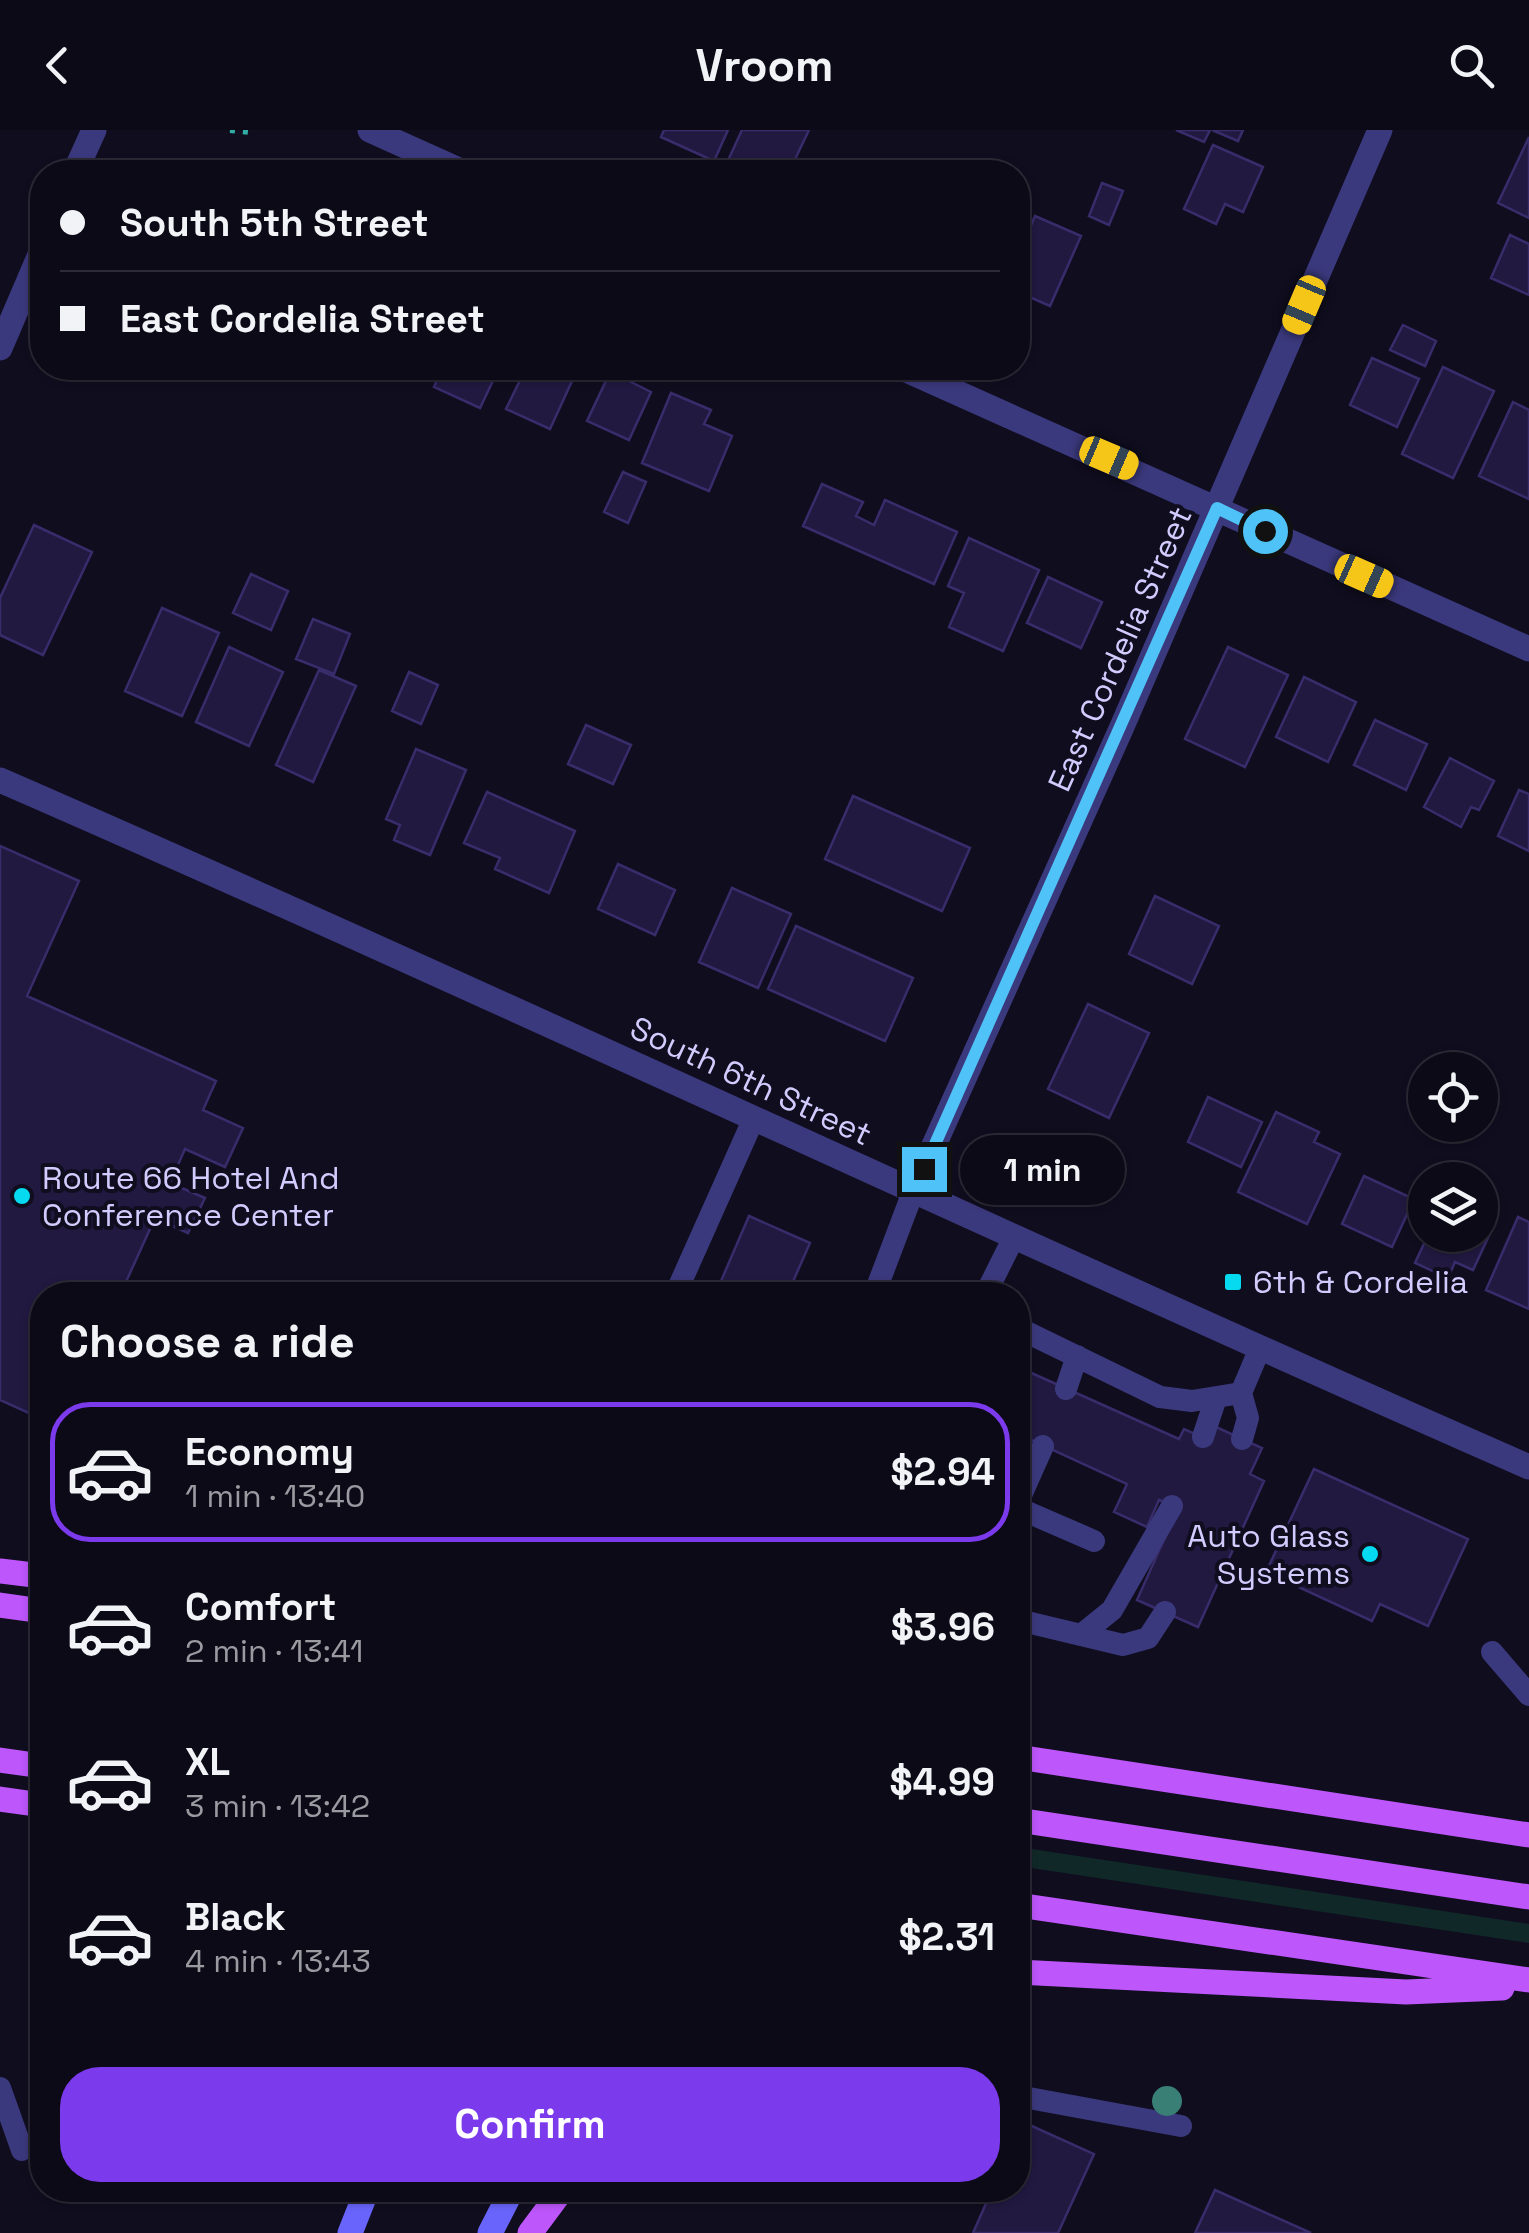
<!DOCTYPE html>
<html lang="en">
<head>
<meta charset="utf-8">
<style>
  body { margin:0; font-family:"Space Grotesk",sans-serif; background:#151320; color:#f1f3f6; height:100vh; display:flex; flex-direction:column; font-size:38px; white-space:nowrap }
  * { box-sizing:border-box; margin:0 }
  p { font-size:32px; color:#9a9aa1 }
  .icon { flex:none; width:55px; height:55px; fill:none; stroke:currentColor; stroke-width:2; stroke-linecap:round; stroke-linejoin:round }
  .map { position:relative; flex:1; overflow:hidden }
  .panel { position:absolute; left:30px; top:1152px; width:1000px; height:920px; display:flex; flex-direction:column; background:#0c0a17; border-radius:40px; box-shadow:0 2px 8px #0004,0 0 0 2px #2c2b36 }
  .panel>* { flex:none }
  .guide { position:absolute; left:30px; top:30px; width:1000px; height:220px; border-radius:40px; box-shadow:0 2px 8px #0004,0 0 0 2px #2c2b36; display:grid; align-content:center; height:220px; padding:0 30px; background:#0c0a17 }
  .tools { position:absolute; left:1408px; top:922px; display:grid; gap:20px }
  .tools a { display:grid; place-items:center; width:90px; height:90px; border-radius:50%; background:#0c0a17; box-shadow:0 2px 8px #0004,0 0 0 2px #2c2b36; font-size:50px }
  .end { position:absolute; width:45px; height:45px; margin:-22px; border:12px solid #4fc3f7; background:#111; box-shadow:0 0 0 5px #111 }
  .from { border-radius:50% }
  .bubble { position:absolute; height:70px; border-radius:35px; background:#0c0a17; box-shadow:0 2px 8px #0004,0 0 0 2px #2c2b36; font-size:32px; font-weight:700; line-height:70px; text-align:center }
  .car { position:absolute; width:30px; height:60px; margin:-30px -15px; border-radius:12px; box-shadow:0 0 8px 2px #0007; background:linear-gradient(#f5c518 24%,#345 0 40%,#f5c518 0 76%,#345 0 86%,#f5c518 0) }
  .guide b { display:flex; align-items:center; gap:35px; height:95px; font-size:38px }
  .guide b+b { border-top:2px solid #2c2b36 }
  .guide i { width:25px; height:25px; background:#f1f3f6 }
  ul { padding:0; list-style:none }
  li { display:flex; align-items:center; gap:30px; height:140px; margin:0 20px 15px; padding:0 10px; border:5px solid transparent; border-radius:40px }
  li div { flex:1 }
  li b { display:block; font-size:38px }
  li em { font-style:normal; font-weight:700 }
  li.current { border-color:#7c3aed }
  li>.icon { width:90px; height:90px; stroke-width:1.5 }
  h2 { padding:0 30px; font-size:45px; line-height:120px }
  .action { display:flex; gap:20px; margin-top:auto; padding:20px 30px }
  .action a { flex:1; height:115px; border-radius:40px; background:#7c3aed; color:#fff; font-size:40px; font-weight:700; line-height:115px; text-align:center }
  header { display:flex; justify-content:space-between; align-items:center; height:130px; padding:0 30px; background:#0c0a17; font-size:45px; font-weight:700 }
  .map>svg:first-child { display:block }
</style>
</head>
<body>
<header><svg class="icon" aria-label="back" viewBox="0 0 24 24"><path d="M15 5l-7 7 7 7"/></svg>Vroom<svg class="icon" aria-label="search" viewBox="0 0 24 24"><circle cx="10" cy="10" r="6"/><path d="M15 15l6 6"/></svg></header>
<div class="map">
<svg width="1529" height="2103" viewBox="0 0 1529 2103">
  <rect width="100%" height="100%" fill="#100d1f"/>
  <path fill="#102928" d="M1018,1717L1529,1794V1813L1018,1736Z"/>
  <path fill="#211940" stroke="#382c6b" stroke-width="2.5" d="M664,0H728L714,31L661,7Z
    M742,0H809L789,42H731L724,39Z
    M1176,0H1210L1204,12Z
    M1212,0H1243L1238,11Z
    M1529,7V88L1498,73Z
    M1213,15L1263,37L1243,82L1225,74L1216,94L1184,79Z
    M839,32L863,42H834Z
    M1102,53L1123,61L1109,95L1089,86Z
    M1035,86L1081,106L1050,176L1018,162V126Z
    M1510,105L1529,114V165L1491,148Z
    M1403,195L1436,211L1425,236L1390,220Z
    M1372,228L1419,249L1397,297L1350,275Z
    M1443,237L1494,261L1453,348L1402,324Z
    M443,238H499L480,278L434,257Z
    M526,238H578L550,299L506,279Z
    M612,238L637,240L631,252L651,262L629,310L587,291Z
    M671,263L711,280L704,294L732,306L709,361L642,333Z
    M1513,272L1529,280V369L1479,346Z
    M623,342L646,352L628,393L604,382Z
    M822,354L863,372L856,386L874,395L885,370L957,402L934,454L803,396Z
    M34,395L92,422L43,525L0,505V468Z
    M969,408L1039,440L1003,521L949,497L964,463L948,456Z
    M251,444L288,461L271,500L233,483Z
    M1048,447L1102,472L1081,518L1027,493Z
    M162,478L219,503L182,586L125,561Z
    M313,489L350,504L334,544L296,529Z
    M229,517L283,542L249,616L196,592Z
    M1228,517L1288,545L1245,637L1185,609Z
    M319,540L356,556L313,652L276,635Z
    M409,542L438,555L421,594L392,581Z
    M1304,547L1356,572L1328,632L1276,607Z
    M1375,590L1427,614L1406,660L1354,635Z
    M586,595L631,615L613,654L568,634Z
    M416,619L466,640L430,725L394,710L400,695L386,689Z
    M1450,628L1494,651L1479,680L1471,677L1461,697L1424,677Z
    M1519,660L1529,664V721L1498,706Z
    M487,662L575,701L549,763L495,739L500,728L464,713Z
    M853,666L970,718L942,781L825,729Z
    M0,716L79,751L27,866L216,951L203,980L243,998L225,1037L185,1019L170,1053L205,1068L188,1103L155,1088L120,1165H42V1289L0,1270Z
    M618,734L675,760L655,805L598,779Z
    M732,758L791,784L758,858L699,832Z
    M1155,766L1219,796L1192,854L1129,824Z
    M796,796L913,848L885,911L768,859Z
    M1088,874L1149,903L1109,988L1048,959Z
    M1208,967L1262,992L1241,1037L1188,1012Z
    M1276,982L1319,1002L1314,1012L1340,1024L1307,1094L1238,1062Z
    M1364,1046L1414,1069L1392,1117L1342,1094Z
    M749,1086L810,1113L787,1165H715Z
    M1518,1087L1529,1092V1179L1486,1160Z
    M1480,1091L1493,1097L1473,1140L1455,1132L1448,1148L1415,1133L1428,1105H1480Z
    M1018,1237L1179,1309L1184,1299L1209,1310L1214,1296L1262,1318L1250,1344L1264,1351L1198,1497L1137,1470L1178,1378L1159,1370L1147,1397L1114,1382L1127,1354L1018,1304Z
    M1314,1339L1468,1409L1428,1496L1380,1474L1372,1491L1266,1442Z
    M1023,1992L1094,2024L1058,2103H973L992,2060H1018V2003Z
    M1215,2060L1311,2103H1195Z"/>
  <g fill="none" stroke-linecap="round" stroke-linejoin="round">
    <path stroke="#30aea6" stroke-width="6" stroke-dasharray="5 8" stroke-linecap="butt" d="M230,0L249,2"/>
    <path stroke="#3b397d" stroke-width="22" d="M675,1165L754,988
      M874,1165L913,1062
      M985,1165L1014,1107
      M1018,1198L1160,1267L1192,1271L1241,1263
      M1066,1259L1077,1226
      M1203,1307L1216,1268
      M1242,1309L1248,1288L1241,1263L1260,1218
      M1018,1372L1043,1316
      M1018,1378L1094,1411
      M1018,1490L1123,1515L1148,1508L1165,1482
      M1081,1505L1112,1480L1172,1376
      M1492,1522L1529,1565
      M0,1958L22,2020
      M1018,1966L1181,1996"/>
    <path stroke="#3b397d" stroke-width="25" d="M370,0L463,42
      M902,238L1529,519
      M0,650C512,873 1017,1113 1529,1337
      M913,1062L1121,599L1380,0"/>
    <path stroke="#3b397d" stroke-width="25" d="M75,42L94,0
      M0,218L42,120"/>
    <path stroke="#6965fc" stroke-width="25" d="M350,2103L367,2060
      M490,2103L512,2060"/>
    <path stroke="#bd56fb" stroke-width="25" d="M0,1441L42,1446
      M0,1475L42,1481
      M1018,1627L1529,1705
      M0,1630L42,1636
      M0,1669L42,1675
      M1018,1690L1529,1767
      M1018,1775L1529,1850
      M1018,1842L1406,1862L1502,1858
      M530,2103L562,2060"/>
  </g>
  <circle fill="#397f75" cx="1167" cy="1971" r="15"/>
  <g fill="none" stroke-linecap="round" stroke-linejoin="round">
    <path stroke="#4fc3f7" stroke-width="12" d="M924,1039L1217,378L1265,401"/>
  </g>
  <g fill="#05daf1" stroke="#100d1f" stroke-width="4">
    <circle cx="22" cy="1066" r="10"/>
    <rect x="1223" y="1142" width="20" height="20" rx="5"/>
    <circle cx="1370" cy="1424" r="10"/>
  </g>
  <g text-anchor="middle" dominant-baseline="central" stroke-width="8" stroke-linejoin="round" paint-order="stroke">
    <g font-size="32" fill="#d2ccfe" stroke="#100d1f">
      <text transform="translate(1120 519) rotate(-66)">East Cordelia Street</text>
      <text transform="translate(751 951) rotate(25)">South 6th Street</text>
    </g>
    <g font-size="32" fill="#d2ccfe" stroke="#100d1f" text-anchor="start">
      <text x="42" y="1048">Route 66 Hotel And<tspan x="42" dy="37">Conference Center</tspan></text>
      <text x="1253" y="1152">6th &amp; Cordelia</text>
      <text x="1350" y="1406" text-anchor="end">Auto Glass<tspan x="1350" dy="37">Systems</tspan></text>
    </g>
  </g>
</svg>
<div class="tools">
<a><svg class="icon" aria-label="locate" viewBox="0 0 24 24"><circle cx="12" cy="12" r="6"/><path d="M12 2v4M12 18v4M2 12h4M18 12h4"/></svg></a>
<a><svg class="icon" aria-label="layers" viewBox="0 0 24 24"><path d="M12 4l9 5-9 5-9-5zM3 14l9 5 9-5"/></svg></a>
</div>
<i class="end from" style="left:1265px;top:401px"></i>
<i class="end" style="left:924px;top:1039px"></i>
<div class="bubble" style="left:960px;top:1005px;width:165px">1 min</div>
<i class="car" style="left:1304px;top:175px;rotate:203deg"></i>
<i class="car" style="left:1109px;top:328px;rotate:113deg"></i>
<i class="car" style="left:1364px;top:446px;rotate:114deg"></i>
<div class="guide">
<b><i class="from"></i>South 5th Street</b>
<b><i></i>East Cordelia Street</b>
</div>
<section class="panel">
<h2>Choose a ride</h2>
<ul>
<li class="current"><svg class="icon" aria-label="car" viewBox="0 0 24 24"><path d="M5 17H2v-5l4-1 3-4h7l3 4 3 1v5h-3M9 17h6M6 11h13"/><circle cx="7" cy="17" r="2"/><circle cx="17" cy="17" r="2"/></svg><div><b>Economy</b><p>1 min · 13:40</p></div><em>$2.94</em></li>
<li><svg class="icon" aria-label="car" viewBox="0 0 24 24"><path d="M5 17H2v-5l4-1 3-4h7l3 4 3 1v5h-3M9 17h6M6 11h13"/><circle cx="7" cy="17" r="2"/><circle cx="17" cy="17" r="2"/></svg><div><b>Comfort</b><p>2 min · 13:41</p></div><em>$3.96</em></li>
<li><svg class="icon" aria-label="car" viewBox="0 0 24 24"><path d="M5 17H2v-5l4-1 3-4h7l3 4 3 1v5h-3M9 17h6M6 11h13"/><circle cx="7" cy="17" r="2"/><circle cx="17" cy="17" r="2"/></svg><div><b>XL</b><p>3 min · 13:42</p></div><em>$4.99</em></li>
<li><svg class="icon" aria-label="car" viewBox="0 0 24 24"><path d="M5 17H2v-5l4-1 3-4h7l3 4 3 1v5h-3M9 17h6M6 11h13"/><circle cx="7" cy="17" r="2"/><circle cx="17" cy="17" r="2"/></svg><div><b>Black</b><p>4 min · 13:43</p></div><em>$2.31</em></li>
</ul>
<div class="action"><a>Confirm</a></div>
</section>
</div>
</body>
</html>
